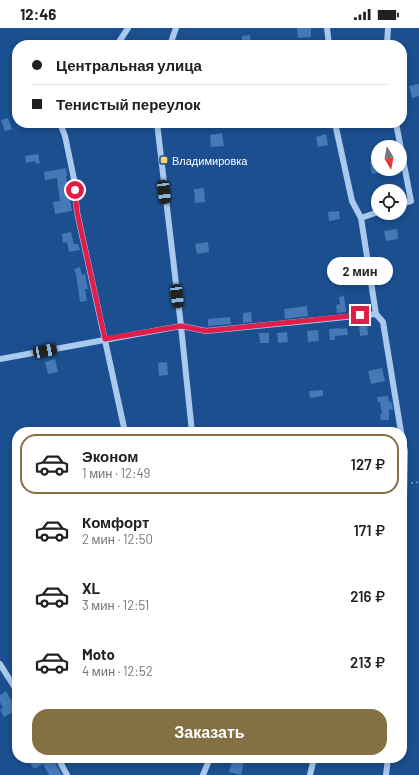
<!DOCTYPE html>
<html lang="ru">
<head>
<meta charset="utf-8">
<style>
  body { margin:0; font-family:Barlow,sans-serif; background:#f2f2f2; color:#202124; height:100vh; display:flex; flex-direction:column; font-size:15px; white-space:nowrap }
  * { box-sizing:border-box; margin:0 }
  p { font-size:13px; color:#757577 }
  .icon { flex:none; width:22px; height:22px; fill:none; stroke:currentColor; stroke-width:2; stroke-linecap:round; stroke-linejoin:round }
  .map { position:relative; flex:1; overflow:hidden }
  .details { position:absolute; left:12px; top:399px; width:395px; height:336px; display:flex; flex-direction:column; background:#fff; border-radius:16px; box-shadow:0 2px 6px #0003 }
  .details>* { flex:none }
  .banner { position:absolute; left:12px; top:12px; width:395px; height:88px; border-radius:16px; box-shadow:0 2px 6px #0003; display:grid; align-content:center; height:88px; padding:0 20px; background:#fff }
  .needle { width:26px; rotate:170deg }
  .controls { position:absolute; left:371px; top:112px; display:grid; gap:8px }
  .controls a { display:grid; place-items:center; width:36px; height:36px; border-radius:50%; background:#fff; box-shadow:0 2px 6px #0003; font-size:20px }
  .end { position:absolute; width:18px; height:18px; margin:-9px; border:5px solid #e11d48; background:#fff; box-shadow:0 0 0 2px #fff }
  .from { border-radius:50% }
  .bubble { position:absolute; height:28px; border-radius:14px; background:#fff; box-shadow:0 2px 6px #0003; font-size:13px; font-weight:600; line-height:28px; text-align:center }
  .car { position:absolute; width:12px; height:24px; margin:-12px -6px; border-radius:5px; box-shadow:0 0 3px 1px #0007; background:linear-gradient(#222 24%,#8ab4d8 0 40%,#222 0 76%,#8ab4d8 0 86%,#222 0) }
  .banner b { display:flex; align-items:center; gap:14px; height:38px; font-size:15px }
  .banner b+b { border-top:1px solid #e0e0e0 }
  .banner i { width:10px; height:10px; background:#202124 }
  ul { padding:7px 0 0; list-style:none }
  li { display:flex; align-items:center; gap:12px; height:60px; margin:0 8px 6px; padding:0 12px; border:2px solid transparent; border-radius:16px }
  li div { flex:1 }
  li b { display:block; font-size:15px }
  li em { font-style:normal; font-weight:600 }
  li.active { border-color:#847042 }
  li>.icon { width:36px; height:36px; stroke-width:1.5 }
  .button { display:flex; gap:8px; margin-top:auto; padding:8px 20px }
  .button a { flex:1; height:46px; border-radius:16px; background:#847042; color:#fff; font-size:16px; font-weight:600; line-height:46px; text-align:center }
  .status { display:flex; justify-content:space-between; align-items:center; height:28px; padding:0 20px; background:#fff; direction:ltr }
  .status svg { height:11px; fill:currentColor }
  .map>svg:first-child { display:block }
</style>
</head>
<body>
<div class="status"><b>12:46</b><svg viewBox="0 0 49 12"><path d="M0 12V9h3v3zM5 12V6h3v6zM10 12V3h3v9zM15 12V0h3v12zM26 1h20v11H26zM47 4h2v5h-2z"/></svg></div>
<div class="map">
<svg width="419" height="747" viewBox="0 0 419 747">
  <rect width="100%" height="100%" fill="#1b4f8f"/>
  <path fill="#4478b7" d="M297,0H311V9L298,10Z
    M250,7L251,17H242V8Z
    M419,56V68L412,70L409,58Z
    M8,90L12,101L5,103L1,92Z
    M222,105L224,118L211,119L210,107Z
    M326,106L328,117L318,119L316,109Z
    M38,126L40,135L36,136L35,133L26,135L25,128Z
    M378,133V145L372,146L370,134Z
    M66,140L67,148H66L72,183L55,186L53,174L60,173L57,150L45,152L44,144Z
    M204,160L205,174L195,175L194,161Z
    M339,183L340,191L329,193L328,184Z
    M397,201L398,211L386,213L384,203Z
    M71,204L74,216H78L80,222L69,224L67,214L63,215L62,206Z
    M208,214L209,224L197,226L195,216Z
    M80,239L82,247L85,246L88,261H85L87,273L80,274L76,246L74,241Z
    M344,268L346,284L337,285L336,277L340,276L339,269Z
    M307,278L308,288L285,291L284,281Z
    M251,284L252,294L243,295V285Z
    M230,289L231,296L208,298V291Z
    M367,296L368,307L360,308L359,297Z
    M340,300V301L347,300L348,307L335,308V312H330L329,301Z
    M318,302L319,313L308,314L307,303Z
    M287,304L288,314L278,315L277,305Z
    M259,305H269V315H260Z
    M55,331L58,344L48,346L45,334Z
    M167,334L168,347L159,348L158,335Z
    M382,340L385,353L371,356L368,343Z
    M323,362V368L310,370L309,363Z
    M388,368L389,374L391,373L393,381L389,382V392H381L380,386H382L380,374H378L377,369Z
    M6,663L17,682L4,689L0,682L3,680L0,674V667Z
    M27,730H52L62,747H49L43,736L34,741Z
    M233,730L244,733L241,747L229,744Z"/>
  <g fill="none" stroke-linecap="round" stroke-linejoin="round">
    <path stroke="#a9c9ee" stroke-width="1" stroke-dasharray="2 3" stroke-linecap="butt" d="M411,455L419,454"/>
    <path stroke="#a9c9ee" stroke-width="6" d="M327,0L329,17
      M117,17L128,0
      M170,17L176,0
      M387,17L388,0
      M60,95L65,108L74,151L77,184L125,404
      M157,95L181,298L192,404
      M335,95L352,173L361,190L376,286L383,294L401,404
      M396,95L411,173L400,176
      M361,190L378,184
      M0,331L181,298L206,303L376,286
      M402,407L405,423L404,471L402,478
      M0,636L17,663
      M58,730L67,747
      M203,747L210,730
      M310,747L314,730
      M386,747L388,730"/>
  </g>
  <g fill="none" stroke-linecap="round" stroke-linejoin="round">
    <path stroke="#e11d48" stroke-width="5" d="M75,162L77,184L105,311L181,298L206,303L360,287"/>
  </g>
  <rect fill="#ffd166" stroke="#1b4f8f" stroke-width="1.5" x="160" y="128" width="8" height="8" rx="2"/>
  <g text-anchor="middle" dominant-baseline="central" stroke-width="3.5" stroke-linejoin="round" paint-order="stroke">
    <g font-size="11" fill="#fff" stroke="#1b4f8f" text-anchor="start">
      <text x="172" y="132">Владимировка</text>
    </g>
  </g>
</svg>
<div class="controls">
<a><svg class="needle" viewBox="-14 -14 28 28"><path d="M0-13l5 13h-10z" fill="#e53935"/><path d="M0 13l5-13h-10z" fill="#757577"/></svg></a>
<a><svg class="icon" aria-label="locate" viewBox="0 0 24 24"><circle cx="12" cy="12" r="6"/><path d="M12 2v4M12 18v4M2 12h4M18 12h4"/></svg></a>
</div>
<i class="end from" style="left:75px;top:162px"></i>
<i class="end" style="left:360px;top:287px"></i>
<div class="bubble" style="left:327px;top:229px;width:66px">2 мин</div>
<i class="car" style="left:164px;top:164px;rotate:173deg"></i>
<i class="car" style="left:177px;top:268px;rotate:173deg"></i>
<i class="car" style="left:45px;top:323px;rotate:79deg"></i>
<div class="banner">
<b><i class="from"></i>Центральная улица</b>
<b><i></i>Тенистый переулок</b>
</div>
<section class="details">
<ul>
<li class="active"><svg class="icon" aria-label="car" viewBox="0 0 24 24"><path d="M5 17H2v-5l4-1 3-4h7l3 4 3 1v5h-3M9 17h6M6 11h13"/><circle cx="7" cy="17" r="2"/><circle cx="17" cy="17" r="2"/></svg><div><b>Эконом</b><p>1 мин · 12:49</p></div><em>127 ₽</em></li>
<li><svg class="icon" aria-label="car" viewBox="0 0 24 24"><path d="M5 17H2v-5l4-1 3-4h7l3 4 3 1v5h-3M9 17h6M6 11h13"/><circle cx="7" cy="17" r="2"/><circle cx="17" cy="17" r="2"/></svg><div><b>Комфорт</b><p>2 мин · 12:50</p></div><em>171 ₽</em></li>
<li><svg class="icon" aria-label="car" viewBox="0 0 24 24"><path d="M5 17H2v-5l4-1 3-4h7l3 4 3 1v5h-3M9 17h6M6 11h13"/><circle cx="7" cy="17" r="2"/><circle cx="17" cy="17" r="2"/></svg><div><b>XL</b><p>3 мин · 12:51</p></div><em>216 ₽</em></li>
<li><svg class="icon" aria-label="car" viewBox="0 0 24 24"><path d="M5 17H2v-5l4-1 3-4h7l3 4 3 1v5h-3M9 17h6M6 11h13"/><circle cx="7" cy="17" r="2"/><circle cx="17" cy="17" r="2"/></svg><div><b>Moto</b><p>4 мин · 12:52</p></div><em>213 ₽</em></li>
</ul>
<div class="button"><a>Заказать</a></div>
</section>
</div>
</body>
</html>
